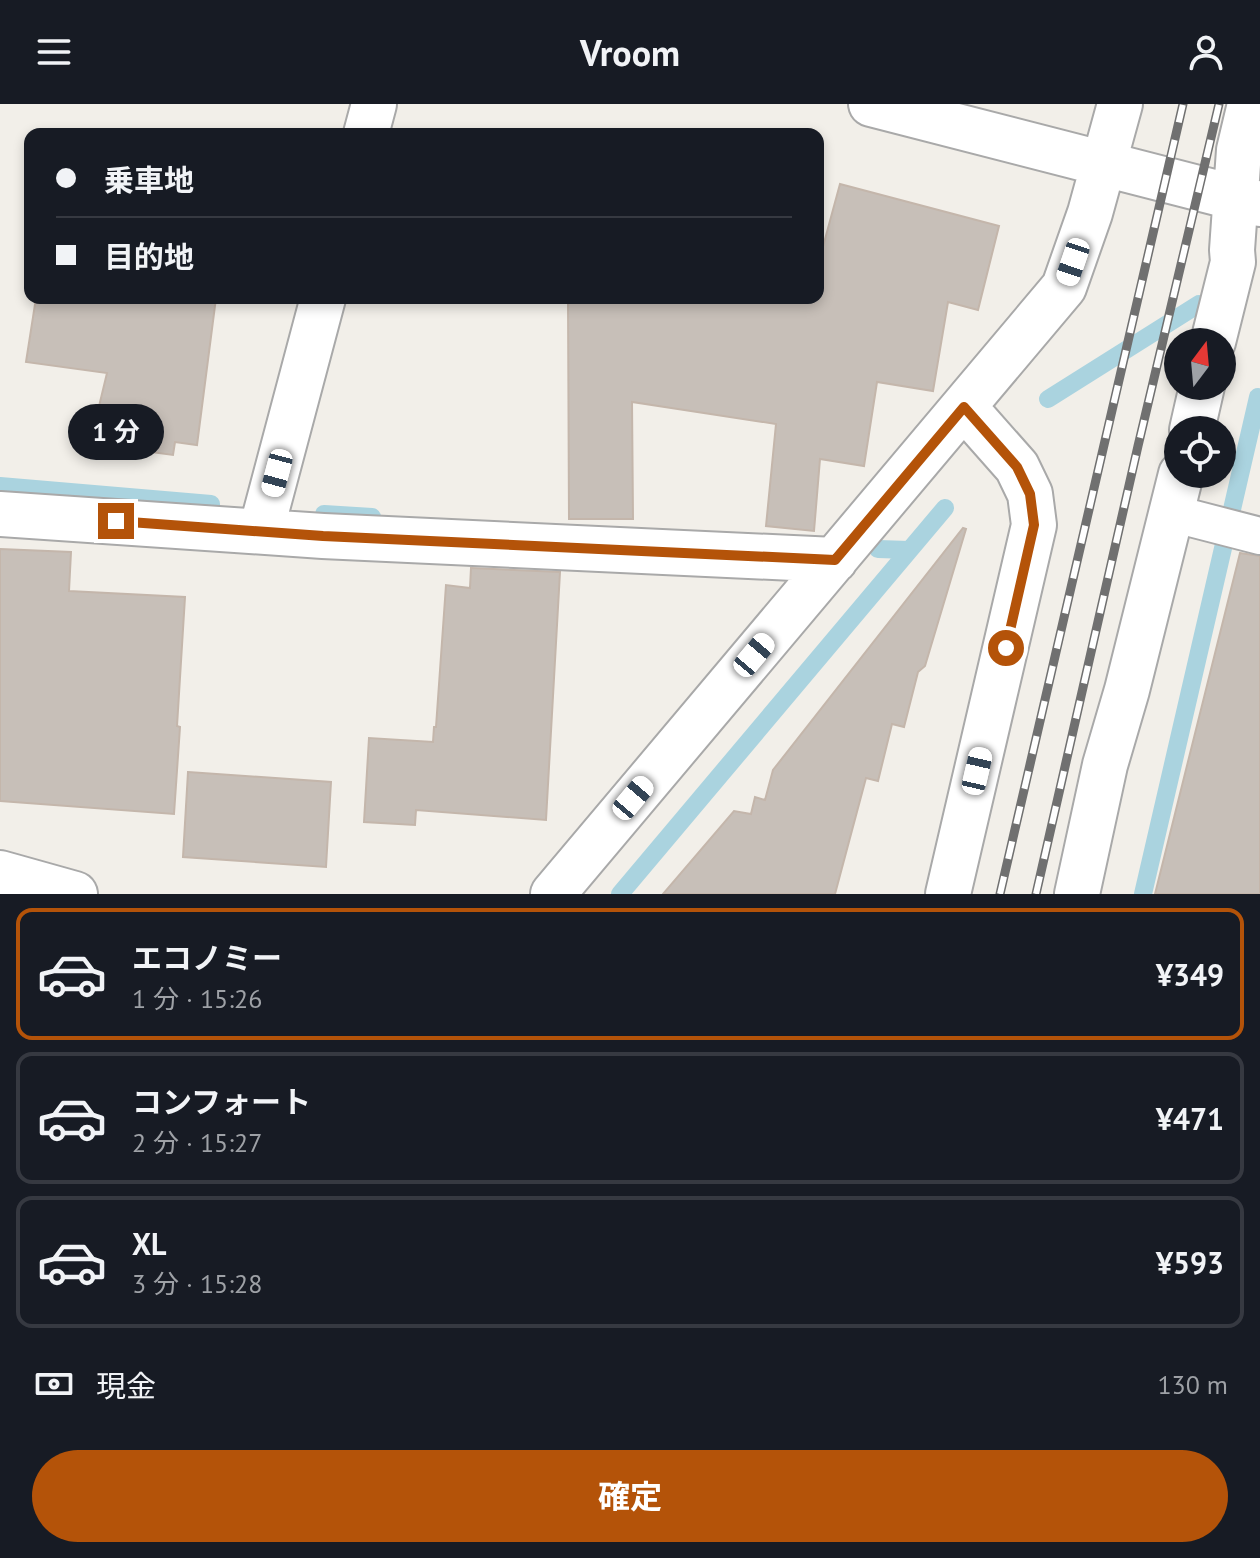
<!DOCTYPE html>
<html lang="ja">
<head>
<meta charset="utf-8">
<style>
  body { margin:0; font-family:"PT Sans","Noto Sans JP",sans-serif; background:#20242c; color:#f1f3f6; height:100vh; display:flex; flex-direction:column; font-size:30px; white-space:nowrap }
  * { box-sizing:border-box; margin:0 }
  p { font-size:26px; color:#9ea1a6 }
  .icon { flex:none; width:44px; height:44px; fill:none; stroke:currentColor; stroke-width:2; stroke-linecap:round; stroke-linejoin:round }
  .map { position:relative; height:790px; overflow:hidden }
  .panel { display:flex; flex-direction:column; background:#171b24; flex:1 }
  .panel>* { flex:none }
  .banner { position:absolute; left:24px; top:24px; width:800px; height:176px; border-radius:16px; box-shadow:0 4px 12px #0003; display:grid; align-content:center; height:176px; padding:0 32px; background:#171b24 }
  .needle { width:52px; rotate:16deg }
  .fabs { position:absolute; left:1164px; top:224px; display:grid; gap:16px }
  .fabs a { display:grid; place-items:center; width:72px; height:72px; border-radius:50%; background:#171b24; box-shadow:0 4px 12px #0003; font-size:40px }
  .end { position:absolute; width:36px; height:36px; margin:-18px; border:10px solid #b45309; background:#fff; box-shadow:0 0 0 4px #fff }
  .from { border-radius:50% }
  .bubble { position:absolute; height:56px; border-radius:28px; background:#171b24; box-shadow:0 4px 12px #0003; font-size:26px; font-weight:700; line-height:56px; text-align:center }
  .car { position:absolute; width:24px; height:48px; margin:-24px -12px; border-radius:10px; box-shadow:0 0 6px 2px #0007; background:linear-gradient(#fff 24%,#345 0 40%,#fff 0 76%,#345 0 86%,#fff 0) }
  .banner b { display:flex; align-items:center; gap:28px; height:76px; font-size:30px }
  .banner b+b { border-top:2px solid #363941 }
  .banner i { width:20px; height:20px; background:#f1f3f6 }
  ul { padding:14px 0 0; list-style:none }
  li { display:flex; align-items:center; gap:24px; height:132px; margin:0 16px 12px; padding:0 16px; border:4px solid #363941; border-radius:16px }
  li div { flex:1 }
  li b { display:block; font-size:30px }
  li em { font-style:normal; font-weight:700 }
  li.selected { border-color:#b45309 }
  li>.icon { width:72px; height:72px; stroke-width:1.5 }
  .pay { display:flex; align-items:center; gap:20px; height:88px; padding:0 32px; font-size:30px }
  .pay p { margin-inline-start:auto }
  .cta { display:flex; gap:16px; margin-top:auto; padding:16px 32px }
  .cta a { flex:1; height:92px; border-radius:48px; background:#b45309; color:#fff; font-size:32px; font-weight:700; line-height:92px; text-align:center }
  header { display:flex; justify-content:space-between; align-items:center; height:104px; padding:0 32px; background:#171b24; font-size:36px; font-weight:700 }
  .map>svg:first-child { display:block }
</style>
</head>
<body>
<header><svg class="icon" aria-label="menu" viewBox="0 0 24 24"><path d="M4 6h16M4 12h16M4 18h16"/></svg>Vroom<svg class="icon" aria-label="person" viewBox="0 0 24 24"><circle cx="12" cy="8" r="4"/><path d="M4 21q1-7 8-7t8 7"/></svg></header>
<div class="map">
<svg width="1260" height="790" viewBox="0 0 1260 790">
  <rect width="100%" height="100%" fill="#f2efe9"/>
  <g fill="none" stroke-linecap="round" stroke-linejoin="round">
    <path stroke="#aad3df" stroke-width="18" d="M1048,295L1199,200
      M0,382L211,400
      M324,410L372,413
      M878,445L909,446
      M620,790L945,404
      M1143,790L1258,293"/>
  </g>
  <path fill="#c7bfb8" stroke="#c4b6ab" stroke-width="2" d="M840,80L999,122L978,206L948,198L933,287L877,278L864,362L820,355L814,427L766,422L776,320L632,298L633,415H569L568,194H818V161Z
    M36,194H216L197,341L175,338L173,351L90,340L107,269L26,258Z
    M963,424L966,425L925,562L918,568L904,623L892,620L878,677L866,674L835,790H663L734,707L751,710L755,693L765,696L773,666Z
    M0,445L71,448L69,487L185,493L177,622L180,623L174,710L0,697Z
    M1240,449L1260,452V790H1155Z
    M471,464L560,468L546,716L416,706L415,721L364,718L369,634L433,638L434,623H436L446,481L470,484Z
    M188,668L331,678L326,763L183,753Z"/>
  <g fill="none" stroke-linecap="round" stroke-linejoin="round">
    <g stroke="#a9a9a9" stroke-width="40">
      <path id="lane" d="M1171,409L1260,432"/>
    </g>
    <g stroke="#a9a9a9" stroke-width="48">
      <path id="street" d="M871,0L1260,100
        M366,30L374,0
        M1213,238L1233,158L1232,146L1239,46L1250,0
        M1192,326L1202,282
        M0,410L323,432L835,456
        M261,427L323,194
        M0,769L75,790
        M553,790L1064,183L1090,109L1120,0
        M948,790L1034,421L1030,390L1017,363L964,303
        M1077,790L1105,661L1127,586L1181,370"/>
    </g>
    <use href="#lane" stroke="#fff" stroke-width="36"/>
    <use href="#street" stroke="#fff" stroke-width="44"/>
    <g stroke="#707070" stroke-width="9">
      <path id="rail" d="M1000,790L1183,0
        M1036,790L1138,342L1219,0"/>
    </g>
    <use href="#rail" stroke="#fff" stroke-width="6" stroke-dasharray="18" stroke-linecap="butt"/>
  </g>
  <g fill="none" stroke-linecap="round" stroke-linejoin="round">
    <path stroke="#b45309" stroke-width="10" d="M116,417L323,432L835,456L964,303L1017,363L1030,390L1034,421L1006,544"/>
  </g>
</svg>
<div class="fabs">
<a><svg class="needle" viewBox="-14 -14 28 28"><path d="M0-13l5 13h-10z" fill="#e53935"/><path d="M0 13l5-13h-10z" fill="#9ea1a6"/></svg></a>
<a><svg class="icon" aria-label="locate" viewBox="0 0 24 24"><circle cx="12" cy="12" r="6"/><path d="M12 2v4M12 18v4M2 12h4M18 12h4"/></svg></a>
</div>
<i class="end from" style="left:1006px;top:544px"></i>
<i class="end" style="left:116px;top:417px"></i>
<div class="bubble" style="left:68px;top:300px;width:96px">1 分</div>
<i class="car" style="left:1073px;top:158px;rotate:199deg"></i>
<i class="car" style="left:277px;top:369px;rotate:195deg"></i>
<i class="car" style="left:754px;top:551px;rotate:40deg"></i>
<i class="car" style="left:977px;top:667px;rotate:13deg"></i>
<i class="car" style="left:633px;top:694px;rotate:40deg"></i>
<div class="banner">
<b><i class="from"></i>乗車地</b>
<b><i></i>目的地</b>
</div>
</div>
<section class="panel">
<ul>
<li class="selected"><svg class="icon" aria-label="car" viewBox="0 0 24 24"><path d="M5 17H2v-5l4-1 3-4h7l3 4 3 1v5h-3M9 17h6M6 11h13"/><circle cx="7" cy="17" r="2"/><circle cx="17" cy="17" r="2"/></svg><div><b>エコノミー</b><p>1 分 · 15:26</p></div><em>¥349</em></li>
<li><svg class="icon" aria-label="car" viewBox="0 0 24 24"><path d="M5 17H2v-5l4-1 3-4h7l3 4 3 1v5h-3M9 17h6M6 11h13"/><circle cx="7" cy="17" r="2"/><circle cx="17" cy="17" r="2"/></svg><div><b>コンフォート</b><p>2 分 · 15:27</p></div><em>¥471</em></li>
<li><svg class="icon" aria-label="car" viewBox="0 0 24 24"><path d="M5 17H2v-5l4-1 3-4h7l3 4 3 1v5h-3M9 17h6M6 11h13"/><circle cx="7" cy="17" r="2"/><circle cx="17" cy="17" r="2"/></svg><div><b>XL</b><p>3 分 · 15:28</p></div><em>¥593</em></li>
</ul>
<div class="pay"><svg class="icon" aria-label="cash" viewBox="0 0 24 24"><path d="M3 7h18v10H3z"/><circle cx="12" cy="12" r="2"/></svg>現金<p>130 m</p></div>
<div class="cta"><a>確定</a></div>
</section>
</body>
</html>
